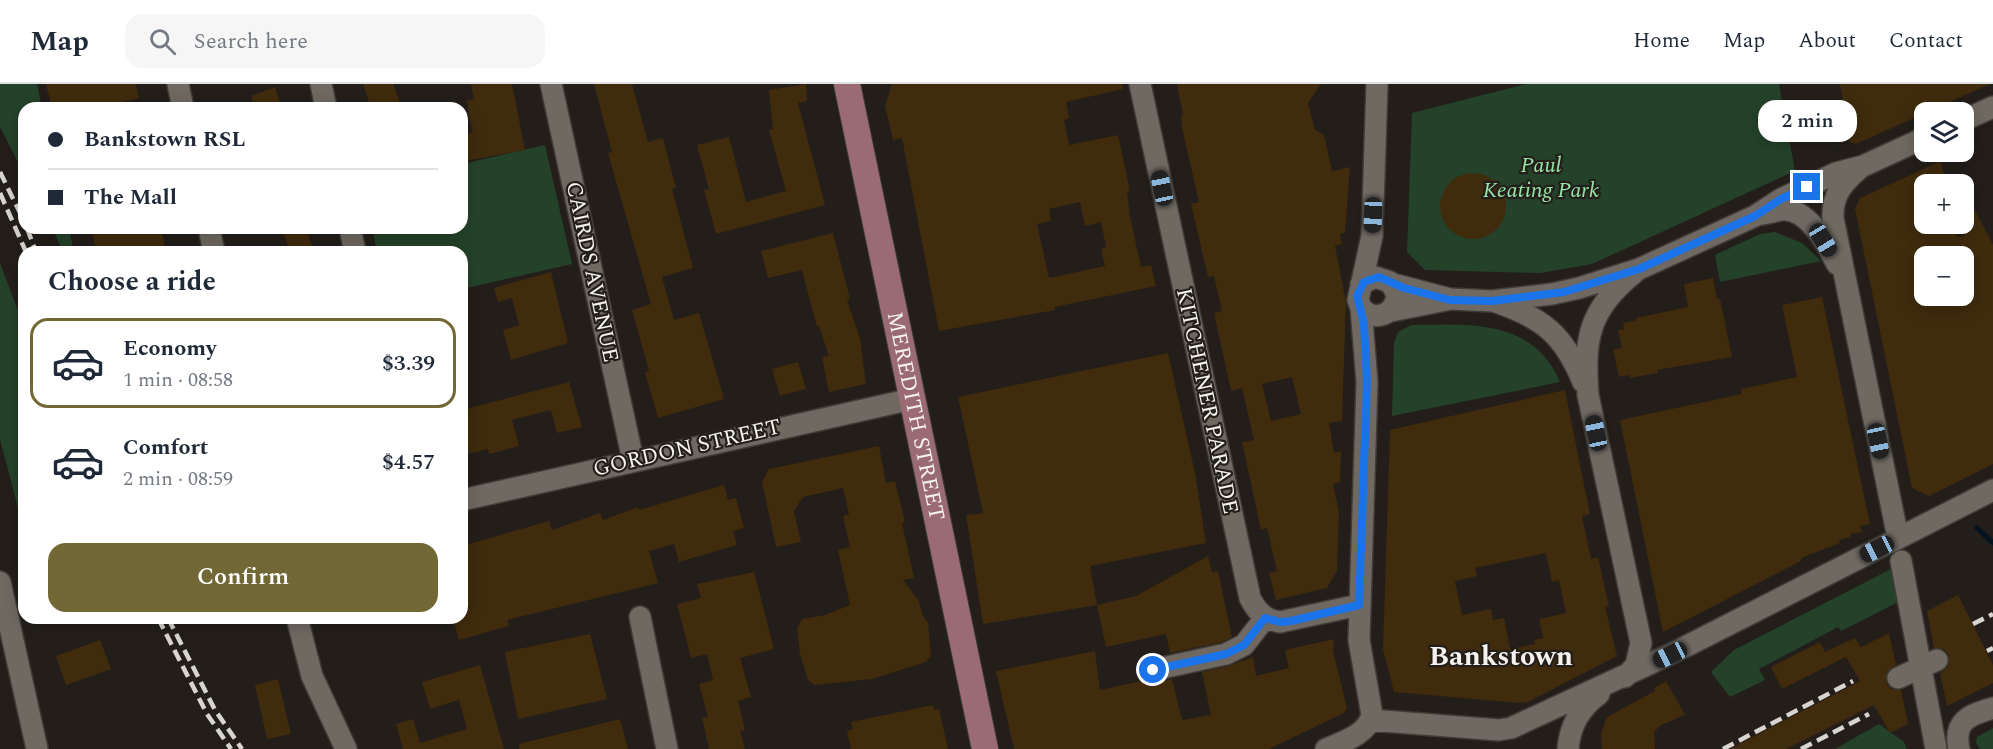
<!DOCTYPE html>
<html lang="en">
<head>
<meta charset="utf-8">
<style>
  body { margin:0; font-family:Spectral,serif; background:#f6f6f7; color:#1f2937; height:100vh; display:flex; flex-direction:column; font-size:22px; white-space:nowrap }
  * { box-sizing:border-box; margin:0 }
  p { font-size:20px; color:#747a83 }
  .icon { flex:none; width:33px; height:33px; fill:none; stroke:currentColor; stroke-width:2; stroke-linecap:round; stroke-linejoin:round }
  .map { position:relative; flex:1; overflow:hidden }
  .side { position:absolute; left:18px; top:162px; width:450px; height:378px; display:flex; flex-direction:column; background:#fff; border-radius:18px; box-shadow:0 3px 15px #0003 }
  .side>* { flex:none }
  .hud { position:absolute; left:18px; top:18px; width:450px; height:132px; border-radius:18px; box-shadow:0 3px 15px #0003; display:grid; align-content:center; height:132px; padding:0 30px; background:#fff }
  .controls { position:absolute; left:1914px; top:18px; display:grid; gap:12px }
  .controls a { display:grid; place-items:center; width:60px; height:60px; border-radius:12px; background:#fff; box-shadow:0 3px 15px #0003; font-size:30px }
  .end { position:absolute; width:27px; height:27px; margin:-14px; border:8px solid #1a73e8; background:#fff; box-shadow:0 0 0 3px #fff }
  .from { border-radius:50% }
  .bubble { position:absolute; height:42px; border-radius:18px; background:#fff; box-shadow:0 3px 15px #0003; font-size:20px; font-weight:600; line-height:42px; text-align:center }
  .car { position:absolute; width:18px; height:36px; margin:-18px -9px; border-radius:8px; box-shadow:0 0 4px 2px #0007; background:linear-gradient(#222 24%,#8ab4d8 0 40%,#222 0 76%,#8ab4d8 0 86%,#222 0) }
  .hud b { display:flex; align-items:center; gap:21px; height:57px; font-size:22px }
  .hud b+b { border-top:2px solid #e0e1e3 }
  .hud i { width:15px; height:15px; background:#1f2937 }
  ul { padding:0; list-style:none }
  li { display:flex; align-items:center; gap:18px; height:90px; margin:0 12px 9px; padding:0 18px; border:3px solid transparent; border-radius:18px }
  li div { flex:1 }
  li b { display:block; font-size:22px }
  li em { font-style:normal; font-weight:600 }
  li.active { border-color:#716836 }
  li>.icon { width:54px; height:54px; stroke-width:1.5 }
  h2 { padding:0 30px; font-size:27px; line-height:72px }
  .primary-button { display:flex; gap:12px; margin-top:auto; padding:12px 30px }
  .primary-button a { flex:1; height:69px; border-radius:18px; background:#716836; color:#fff; font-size:24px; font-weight:600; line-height:69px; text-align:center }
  header { display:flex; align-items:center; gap:36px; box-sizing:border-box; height:84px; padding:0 30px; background:#fff; border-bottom:2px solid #e0e1e3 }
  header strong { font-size:28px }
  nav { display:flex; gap:33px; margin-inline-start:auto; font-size:21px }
  .search { width:420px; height:54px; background:#f6f6f7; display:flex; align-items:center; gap:15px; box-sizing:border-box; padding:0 21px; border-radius:18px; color:#747a83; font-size:22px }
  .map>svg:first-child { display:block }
</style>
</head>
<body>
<header>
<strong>Map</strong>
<div class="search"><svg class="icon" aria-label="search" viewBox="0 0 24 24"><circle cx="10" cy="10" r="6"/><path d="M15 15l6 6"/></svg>Search here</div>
<nav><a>Home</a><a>Map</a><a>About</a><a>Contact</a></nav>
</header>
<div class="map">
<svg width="1993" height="665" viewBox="0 0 1993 665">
  <rect width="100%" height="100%" fill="#231e19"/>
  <path fill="#24422a" d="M0,0H37L42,24H24V90L0,43Z
    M1526,0H1779L1795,87L1592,180L1540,189L1425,186L1407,168L1412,29Z
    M545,61L572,180L462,205V168H377L372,144H462V80Z
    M52,144H69L74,168H63Z
    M1775,148L1802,159L1821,177L1720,198L1715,171L1760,150Z
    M0,179L24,242V447L0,355Z
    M1411,241C1468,240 1533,234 1560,298L1392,332L1394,259L1398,248Z
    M1891,485L1906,514L1841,547L1838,543L1759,585L1765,596L1730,613L1711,588L1734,566Z
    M1879,640L1904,658L1907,665H1835Z
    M1993,644V665H1980L1976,659L1977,653Z"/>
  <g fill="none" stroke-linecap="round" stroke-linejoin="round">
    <path stroke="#021320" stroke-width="5" d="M1977,444L1993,459"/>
  </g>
  <path fill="#402b0d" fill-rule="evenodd" d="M46,0H136L139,14L98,24H52Z
    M363,0H393L402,24H371Z
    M471,0H512L525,66L465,77L462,51L472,49L467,16L474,15Z
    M594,0H632L648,58L663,54L676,104L672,105L693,184L662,193L674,236L699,229L724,315L658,334L645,288L649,287L632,226L651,220L608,69L612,68Z
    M806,0L807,17L798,19L825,121L716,150L704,106L709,105L697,61L729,53L746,118L786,107L769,46L773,45L769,6Z
    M892,0H1122L1123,5L1066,18L1069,34L1064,36L1069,61L1118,51L1130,107L1127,108L1130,132L1141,183L1151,181L1156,202L1055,223V226L939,247L902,54L893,56L885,22ZM1080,118L1085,142L1101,138L1106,163L1101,165L1105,182L1049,194L1037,140L1051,137L1049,125Z
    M1177,0H1321L1308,19L1315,46L1324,51L1332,87L1350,83L1345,149L1340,150L1342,160L1335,162L1346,218L1342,337L1329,339L1334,369L1341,367L1340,398L1333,400L1339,428L1337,487L1327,504L1276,516L1269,489L1277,487L1267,444L1261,446L1242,358L1254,356L1242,304L1231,307L1214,229L1222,227L1214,192L1208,193L1191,120L1199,118L1182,44L1181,31H1183ZM1292,293L1301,330L1271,337L1262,300Z
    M1840,0H1990L1856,60L1850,58Z
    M275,3L282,24H255L251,12Z
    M1941,77L1946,100H1924V140H1954L1957,153L1964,152V105L1993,161V380L1929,412L1912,404L1855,125L1860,114ZM1924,172H1964V212H1924Z
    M1440 122a33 33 0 1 1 66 0a33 33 0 1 1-66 0Z
    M109,144H161L166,168H96L92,147Z
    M282,144H306L314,168H290Z
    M833,149L850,215L847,216L860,254L866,300L829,308L822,273L829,272L819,242L817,243L802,186L768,194L761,167Z
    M551,188L568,259L511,276L503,246L519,241L512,214L498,218L494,204Z
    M1713,194L1717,215H1720L1732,273L1657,286L1658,289L1630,294L1629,291L1619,293L1613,266L1622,264L1618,246L1624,245L1623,239L1637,236L1636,234L1688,223L1684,200Z
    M1822,213L1870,440L1860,442L1862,448L1850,450L1851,453L1839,456L1840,459L1801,474V477L1663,548L1620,336L1742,310L1741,305L1797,293L1782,221Z
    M1168,269L1195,389L1206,459L1090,482L1097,521L983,540L966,431L983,429L958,313Z
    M798,278L806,305L780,312L772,285Z
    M569,298L582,343L557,349L551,326L512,336L519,362L489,370L488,365L462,371V326Z
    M1565,306L1590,430L1582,432L1591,475L1598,473L1609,523H1605L1617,572L1528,618L1520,619L1394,608L1383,565L1390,346ZM1546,469L1552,498L1559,496L1566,529L1539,535L1543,554L1534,556L1535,560L1510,565L1504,534L1493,536L1491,525L1462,531L1455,497L1477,492L1475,484Z
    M879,362L886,399L895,397L905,438L902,439L914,494L903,496L919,517L923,532L928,539L931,572L926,578L872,595L814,601L808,596L800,570L797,544L802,535L825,531L850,521L838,466L850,463L843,432L849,430L843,404L803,413L794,427L801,458L776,463L762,398L769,385Z
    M724,401L728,416L736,414L744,444L733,447L737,461L679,478L674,460L649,467L658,499L507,536L509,542L459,556L453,534H462V524L465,523L462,511V462L549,437L552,446L600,429L603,436L638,423L639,426Z
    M1208,472L1212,488L1218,487L1232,553L1222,558L1170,569L1166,550L1106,563L1097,521L1136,512Z
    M754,488L774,565L740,574L751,613L738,617L745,646L740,647L745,665H709L702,634L708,633L699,600L713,596L707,570L691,574L677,520L701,514L697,500Z
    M1958,511L1993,581V599L1947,622L1940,589L1948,583L1949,571L1944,565L1934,564L1927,527Z
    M1889,549L1896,581L1887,587L1886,599L1891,605L1901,606L1908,640L1890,649L1874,621L1786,665H1730L1860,597L1846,573L1782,605L1771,583L1820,558L1825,568L1855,554L1861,563Z
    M590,550L607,615L518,635L505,568Z
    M1334,555L1333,567L1347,624L1344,629L1269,665H1014L996,587L1095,567L1100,606L1146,596L1155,598L1172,595L1182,636L1211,631L1202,588L1229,582L1253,573L1256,592L1289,584L1285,566Z
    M100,556L111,585L66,601L56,572Z
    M480,581L504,665H403L396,640L413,635L420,659L467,645L459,616L430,625L422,598Z
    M278,595L291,650L267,655L255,601Z
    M1666,597L1685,631L1661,641L1654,648L1655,665H1602L1601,650L1607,633L1655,607L1654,604Z
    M933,621L934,626L939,625L948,665H851L847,647L853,645L851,638Z
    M620,635L628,665H519V660Z"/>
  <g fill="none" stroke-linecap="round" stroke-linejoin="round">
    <g stroke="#3f3b37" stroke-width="24">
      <path id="minor" d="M178,0L183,24
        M321,0L326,24
        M551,0L633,376
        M1140,0L1250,514C1257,528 1265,536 1280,538L1359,521
        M1964,36L1993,23
        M1860,84C1843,99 1832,110 1833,134L1898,454
        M1763,130C1769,129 1775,127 1781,126C1808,123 1827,161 1837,180
        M209,144L214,168
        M350,144L355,168
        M1361,200L1375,193L1390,198L1397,210C1396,235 1365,240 1358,216L1372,152L1377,0
        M1393,200L1450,215L1492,217L1552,210L1579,204L1639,185L1755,132L1781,115L1836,89L1863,82L1924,54
        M1496,218C1543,234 1564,251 1583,298
        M1391,227L1446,216
        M462,416L912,315
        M1901,477L1936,665
        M0,498L37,665
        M640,533L667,665
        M297,534L312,592L346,665
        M1153,586L1226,570L1244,561L1265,534
        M1625,593L1636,581L1641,559L1588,311C1584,255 1588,226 1634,189
        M1898,594L1937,576
        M1370,636L1499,646L1511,644L1673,569L1993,406
        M1326,665C1342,658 1367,651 1372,631L1359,556L1367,298L1361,224
        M1568,665C1570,641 1580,624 1599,610
        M1959,665C1953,637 1969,631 1993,624"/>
    </g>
    <g stroke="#3f3b37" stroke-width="28">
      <g id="major">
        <path id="s1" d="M847,0L985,665"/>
      </g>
    </g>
    <use href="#minor" stroke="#6f6962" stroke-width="21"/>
    <use href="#major" stroke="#9b6b73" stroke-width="26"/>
    <path stroke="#d8d4d0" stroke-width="4.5" stroke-dasharray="12 6" stroke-linecap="butt" d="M0,88L24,137
      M0,109L26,168
      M27,144L36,168
      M158,534L207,630L231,665
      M168,534L215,626L242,665
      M1973,540L1993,530
      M1987,567L1993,564
      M1723,665L1853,597
      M1801,665L1869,630"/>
  </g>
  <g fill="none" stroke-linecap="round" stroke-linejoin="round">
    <path stroke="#1a73e8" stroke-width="8" d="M1153,586L1226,570L1244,561L1265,534L1280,538L1291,537L1359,521L1367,298L1364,240L1357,212L1364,198L1379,193L1404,204L1450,216L1492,217L1564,208L1639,185L1755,132L1781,115L1807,103"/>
  </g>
  <g text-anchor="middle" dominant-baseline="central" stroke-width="4.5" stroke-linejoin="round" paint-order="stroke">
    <g font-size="22" font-style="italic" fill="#95e5a4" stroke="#231e19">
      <text x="1541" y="81">Paul<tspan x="1541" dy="25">Keating Park</tspan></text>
    </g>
    <g font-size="22" fill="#f5f2ee" stroke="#231e19">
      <text transform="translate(592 188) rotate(78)">CAIRDS AVENUE</text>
      <text transform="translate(1207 317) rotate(78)">KITCHENER PARADE</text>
      <text stroke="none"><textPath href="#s1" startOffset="339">MEREDITH STREET</textPath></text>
      <text transform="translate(687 364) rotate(-13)">GORDON STREET</text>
    </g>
    <g font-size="28" font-weight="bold" fill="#f5f2ee" stroke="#231e19">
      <text x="1501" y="572">Bankstown</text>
    </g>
  </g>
</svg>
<div class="controls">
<a><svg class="icon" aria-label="layers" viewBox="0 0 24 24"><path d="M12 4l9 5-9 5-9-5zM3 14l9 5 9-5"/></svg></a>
<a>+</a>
<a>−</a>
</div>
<i class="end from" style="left:1153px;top:586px"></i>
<i class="end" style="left:1807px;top:103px"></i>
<div class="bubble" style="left:1758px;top:16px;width:99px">2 min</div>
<i class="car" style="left:1162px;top:104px;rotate:348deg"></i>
<i class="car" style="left:1373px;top:131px;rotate:182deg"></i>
<i class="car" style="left:1823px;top:156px;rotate:149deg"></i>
<i class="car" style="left:1596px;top:349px;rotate:348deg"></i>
<i class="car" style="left:1878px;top:357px;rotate:168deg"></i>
<i class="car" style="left:1877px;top:465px;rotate:243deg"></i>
<i class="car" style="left:1670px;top:571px;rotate:244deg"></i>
<div class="hud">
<b><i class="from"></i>Bankstown RSL</b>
<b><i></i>The Mall</b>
</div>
<section class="side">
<h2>Choose a ride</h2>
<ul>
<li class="active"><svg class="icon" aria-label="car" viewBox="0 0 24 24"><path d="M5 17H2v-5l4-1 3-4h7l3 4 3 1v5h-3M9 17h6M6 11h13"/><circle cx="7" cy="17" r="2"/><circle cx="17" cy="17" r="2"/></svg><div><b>Economy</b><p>1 min · 08:58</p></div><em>$3.39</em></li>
<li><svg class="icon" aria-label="car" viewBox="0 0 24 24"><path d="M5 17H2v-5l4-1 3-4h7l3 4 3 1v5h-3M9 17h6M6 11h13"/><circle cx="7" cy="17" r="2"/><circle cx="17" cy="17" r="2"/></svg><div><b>Comfort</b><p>2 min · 08:59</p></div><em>$4.57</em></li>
</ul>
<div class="primary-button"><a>Confirm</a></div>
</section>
</div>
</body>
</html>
